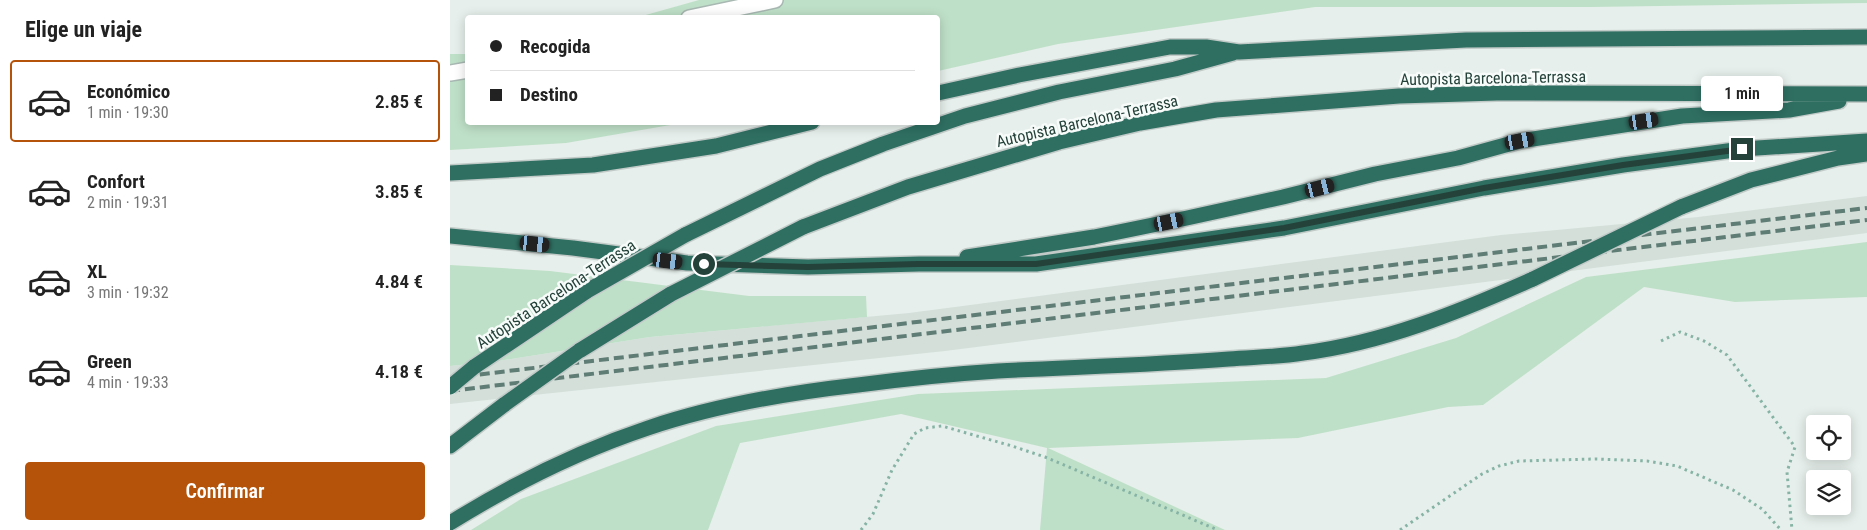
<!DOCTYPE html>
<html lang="es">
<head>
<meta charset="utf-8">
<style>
  body { margin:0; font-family:"Roboto Condensed",sans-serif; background:#f6f6f6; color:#222; height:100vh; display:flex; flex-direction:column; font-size:19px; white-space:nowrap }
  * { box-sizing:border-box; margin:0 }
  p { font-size:16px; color:#767676 }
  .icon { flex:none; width:28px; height:28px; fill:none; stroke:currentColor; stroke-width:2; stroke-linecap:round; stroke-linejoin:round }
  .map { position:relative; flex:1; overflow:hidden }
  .drawer { display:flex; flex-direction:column; background:#fff; width:450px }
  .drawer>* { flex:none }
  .banner { position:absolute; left:15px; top:15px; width:475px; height:110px; border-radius:5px; box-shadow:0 2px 12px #0003; display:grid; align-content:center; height:110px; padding:0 25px; background:#fff }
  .buttons { position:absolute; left:1356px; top:415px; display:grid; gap:10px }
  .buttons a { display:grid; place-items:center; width:45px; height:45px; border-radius:5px; background:#fff; box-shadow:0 2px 12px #0003; font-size:25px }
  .end { position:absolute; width:22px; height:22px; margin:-11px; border:6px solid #24423a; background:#fff; box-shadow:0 0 0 2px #fff }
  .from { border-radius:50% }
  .bubble { position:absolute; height:35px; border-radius:5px; background:#fff; box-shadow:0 2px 12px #0003; font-size:16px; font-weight:600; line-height:35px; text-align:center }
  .car { position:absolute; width:15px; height:30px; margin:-15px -8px; border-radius:6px; box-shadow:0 0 4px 1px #0007; background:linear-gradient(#222 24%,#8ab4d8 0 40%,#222 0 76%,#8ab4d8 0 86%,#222 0) }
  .banner b { display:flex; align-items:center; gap:18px; height:48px; font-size:19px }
  .banner b+b { border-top:1px solid #e0e0e0 }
  .banner i { width:12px; height:12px; background:#222 }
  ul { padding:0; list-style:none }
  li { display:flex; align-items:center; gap:15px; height:82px; margin:0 10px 8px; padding:0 15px; border:2px solid transparent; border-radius:5px }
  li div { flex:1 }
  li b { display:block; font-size:19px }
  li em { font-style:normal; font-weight:600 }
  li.active { border-color:#b45309 }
  li>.icon { width:45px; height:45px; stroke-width:1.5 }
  h2 { padding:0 25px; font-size:22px; line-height:60px }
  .primary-button { display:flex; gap:10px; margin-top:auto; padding:10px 25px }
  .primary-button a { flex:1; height:58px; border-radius:5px; background:#b45309; color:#fff; font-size:20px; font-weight:600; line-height:58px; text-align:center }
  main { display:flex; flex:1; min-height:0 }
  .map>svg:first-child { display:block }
</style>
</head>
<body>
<main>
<section class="drawer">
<h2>Elige un viaje</h2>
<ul>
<li class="active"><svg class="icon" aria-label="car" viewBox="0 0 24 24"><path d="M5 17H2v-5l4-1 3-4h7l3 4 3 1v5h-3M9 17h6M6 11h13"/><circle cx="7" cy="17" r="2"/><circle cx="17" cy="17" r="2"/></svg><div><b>Económico</b><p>1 min · 19:30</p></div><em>2.85 €</em></li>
<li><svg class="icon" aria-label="car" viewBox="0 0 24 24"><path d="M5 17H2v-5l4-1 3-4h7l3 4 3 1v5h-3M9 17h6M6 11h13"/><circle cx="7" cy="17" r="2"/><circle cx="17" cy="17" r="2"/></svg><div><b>Confort</b><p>2 min · 19:31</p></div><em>3.85 €</em></li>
<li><svg class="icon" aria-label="car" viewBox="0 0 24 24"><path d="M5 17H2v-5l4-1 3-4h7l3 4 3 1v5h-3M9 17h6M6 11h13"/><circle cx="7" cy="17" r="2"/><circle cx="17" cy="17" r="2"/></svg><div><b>XL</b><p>3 min · 19:32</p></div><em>4.84 €</em></li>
<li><svg class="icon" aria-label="car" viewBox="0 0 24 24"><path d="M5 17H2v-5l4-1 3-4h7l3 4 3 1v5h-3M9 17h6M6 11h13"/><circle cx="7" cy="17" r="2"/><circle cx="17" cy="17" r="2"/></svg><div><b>Green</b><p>4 min · 19:33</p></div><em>4.18 €</em></li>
</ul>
<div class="primary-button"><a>Confirmar</a></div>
</section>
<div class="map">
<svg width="1417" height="530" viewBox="0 0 1417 530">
  <rect width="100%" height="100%" fill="#e6efeb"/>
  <path fill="#d4dfda" d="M1417,196V233L495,351L0,404V366L48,361L200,337L459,313L1051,235L1248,217Z"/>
  <path fill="#bfe0c8" d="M249,0H1417V3L1141,7H865L608,44L488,71V18H185Z
    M0,54H17L18,122L232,123L116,143L0,150Z
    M1417,242V297L1285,302L1194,287L1033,405L998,407L848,438L598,448L775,530H590L597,448L451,414L290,443L258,530H21L71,499L266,426L468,394L876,378L1006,338L1136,277Z
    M0,265L100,271L299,296H416L417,317L200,337L48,361L0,366Z"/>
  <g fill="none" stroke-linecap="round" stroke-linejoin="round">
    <g stroke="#a8b8b2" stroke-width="18">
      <path id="street" d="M239,18L325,0
        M0,73L18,70"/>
    </g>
    <g stroke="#c2cac8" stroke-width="18">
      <path id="highway" d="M488,93L569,75L720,47H756L789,52L1016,40L1417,37
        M0,173L143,165L266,146L362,122
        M1231,207L1301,180L1388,158L1417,154
        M353,227L458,187L609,142L690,123L766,110L949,96L1047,93L1417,94
        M235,235L370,169L433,144L515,116L609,92L725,69L783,53
        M0,236L123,248L237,263L358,267L469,264H586L834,228L1034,188L1173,165L1292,149L1417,141
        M517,257L644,237L737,218L833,197L925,174L1008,158L1070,141L1232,116L1339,110L1389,101
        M129,351L221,294
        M24,367L137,291
        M0,446L55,404
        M0,523C61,485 129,451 198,428C266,405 337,393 408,385C454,379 501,374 548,371C625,367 702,365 779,359C804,357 828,357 853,353C933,343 1009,312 1083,279"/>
    </g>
    <path stroke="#86b3a5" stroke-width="3" stroke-dasharray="2.5 4" stroke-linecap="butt" d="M1211,341L1230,332L1254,341L1277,355L1345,447L1337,472L1342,530
      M411,530L423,514L442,470L464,434L475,428L492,426L562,446L595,457L768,530
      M950,530L1032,474L1049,466L1069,461L1145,459L1197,461L1227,466L1283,490L1312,509L1331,530"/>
    <use href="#street" stroke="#fff" stroke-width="15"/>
    <use href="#highway" stroke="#2f6f62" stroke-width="15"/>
    <path stroke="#5f7d75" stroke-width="4" stroke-dasharray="10 5" stroke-linecap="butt" d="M0,378L1417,208
      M0,391L1417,220"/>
    <g stroke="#c2cac8" stroke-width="18" stroke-linecap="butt">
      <path id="highway-bridge" d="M1083,279L1231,207
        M137,291L235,235
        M221,294L353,227
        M0,387L24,367
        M55,404L129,351"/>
    </g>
    <use href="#highway-bridge" stroke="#2f6f62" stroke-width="15"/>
  </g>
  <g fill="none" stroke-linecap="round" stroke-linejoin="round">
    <path stroke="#24423a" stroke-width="6" d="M254,264L358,267L468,264H586L834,228L1034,188L1173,165L1292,149"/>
  </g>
  <g text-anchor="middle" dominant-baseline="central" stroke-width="5" stroke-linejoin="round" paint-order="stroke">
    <g font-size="16" fill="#24423a" stroke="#f7fbf9">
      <text transform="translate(1043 78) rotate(-1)">Autopista Barcelona-Terrassa</text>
      <text transform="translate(637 121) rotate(-13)">Autopista Barcelona-Terrassa</text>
      <text transform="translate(106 294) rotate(-33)">Autopista Barcelona-Terrassa</text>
    </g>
  </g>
</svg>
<div class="buttons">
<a><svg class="icon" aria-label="locate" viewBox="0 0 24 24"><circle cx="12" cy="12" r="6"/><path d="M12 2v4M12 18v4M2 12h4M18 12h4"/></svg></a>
<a><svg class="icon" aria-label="layers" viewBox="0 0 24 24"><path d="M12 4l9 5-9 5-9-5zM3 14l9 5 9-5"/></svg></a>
</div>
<i class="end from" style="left:254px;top:264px"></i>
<i class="end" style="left:1292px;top:149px"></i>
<div class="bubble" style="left:1251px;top:76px;width:82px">1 min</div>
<i class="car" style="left:1194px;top:121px;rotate:81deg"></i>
<i class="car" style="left:1070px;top:141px;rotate:80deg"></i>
<i class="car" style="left:870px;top:188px;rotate:76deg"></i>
<i class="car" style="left:719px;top:222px;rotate:78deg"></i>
<i class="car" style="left:85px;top:244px;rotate:96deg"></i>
<i class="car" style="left:218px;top:261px;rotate:97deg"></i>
<div class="banner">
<b><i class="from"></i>Recogida</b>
<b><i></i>Destino</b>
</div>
</div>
</main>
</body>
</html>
